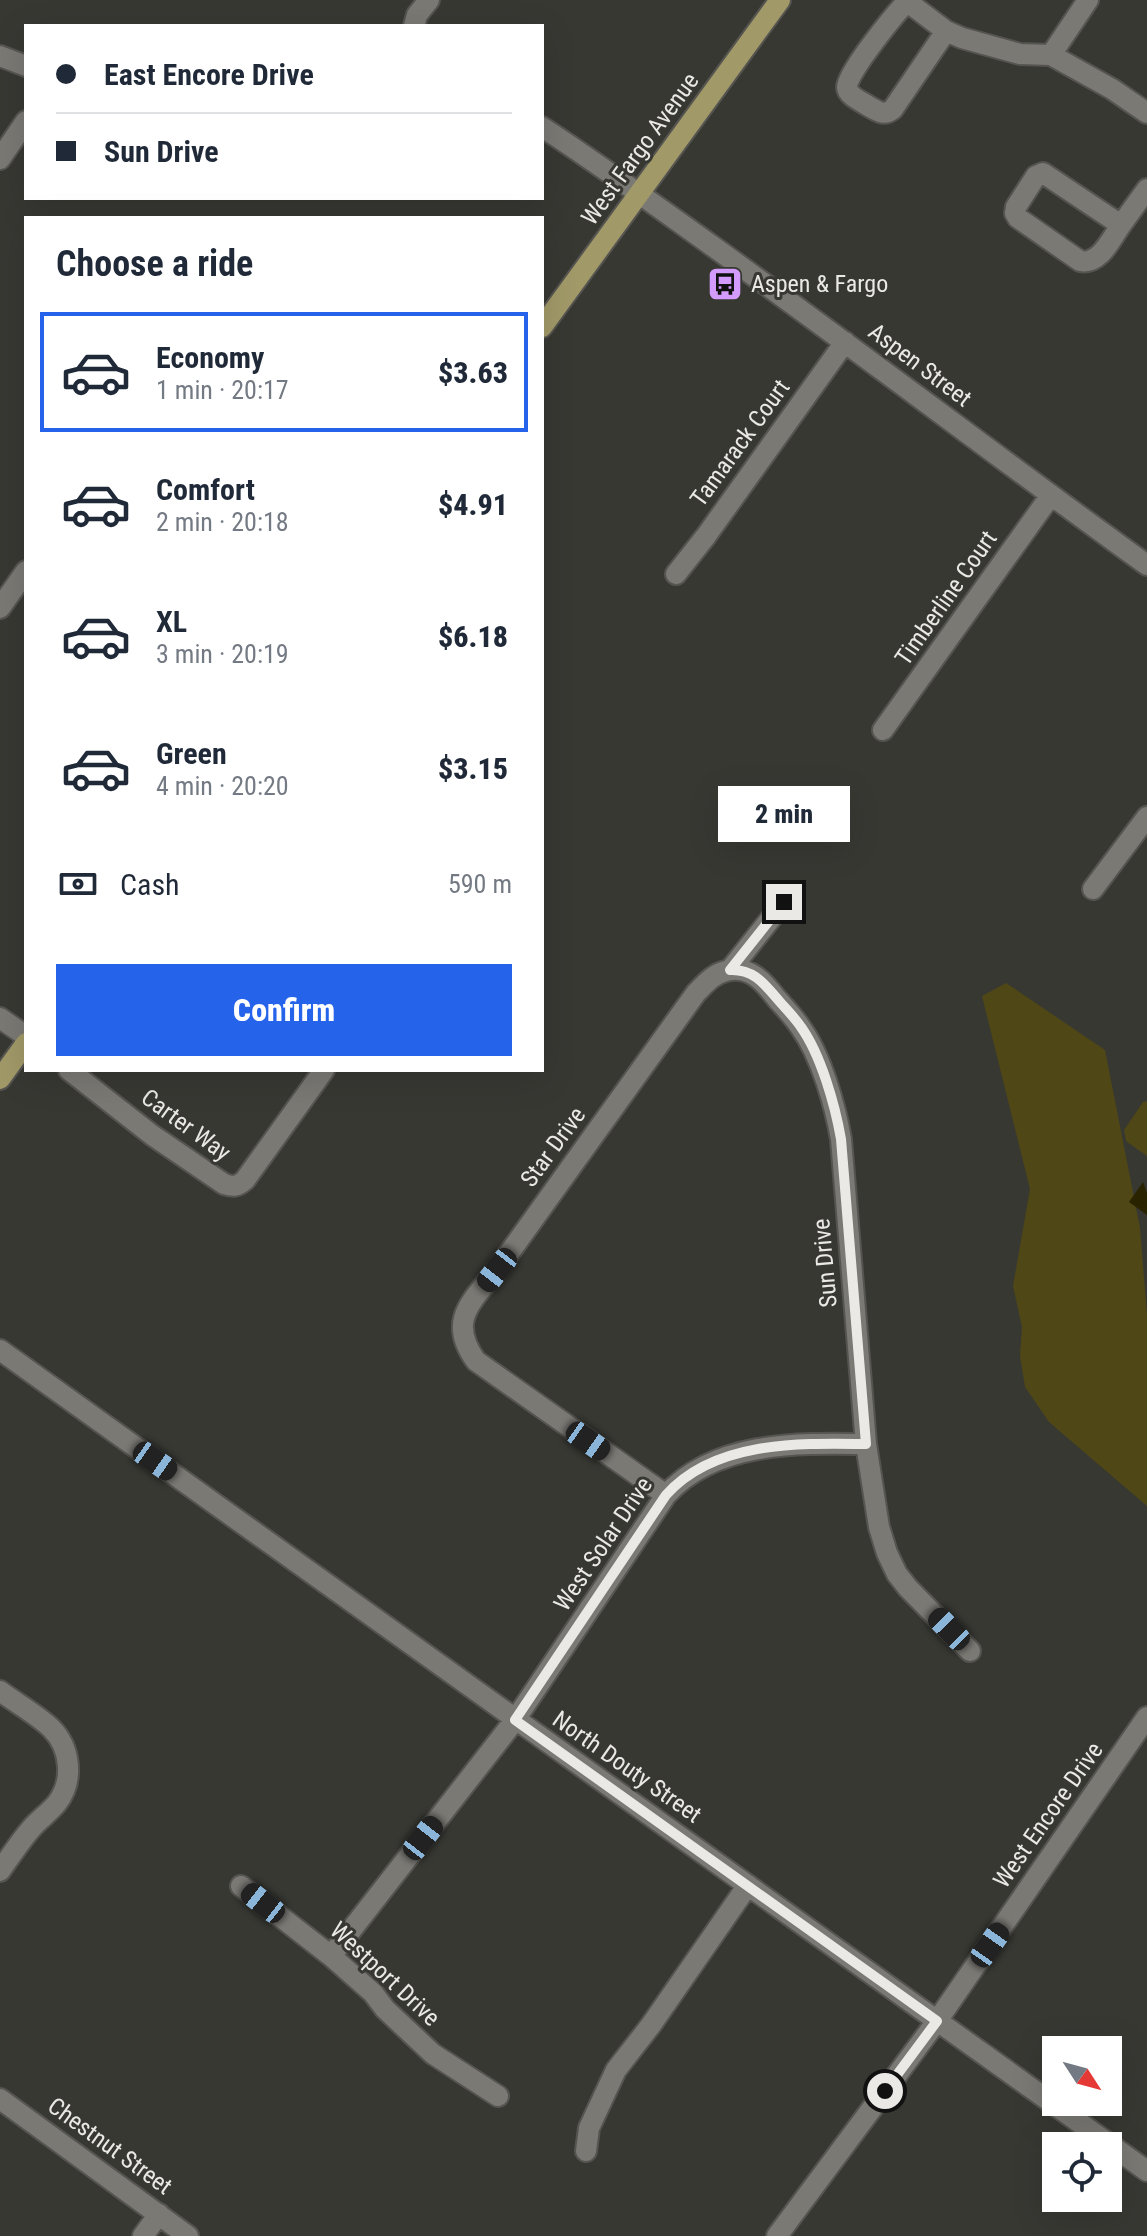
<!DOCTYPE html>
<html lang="en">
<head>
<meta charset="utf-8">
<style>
  body { margin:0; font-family:"Roboto Condensed",sans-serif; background:#f2f2f3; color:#1f2937; height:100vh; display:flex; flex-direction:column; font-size:30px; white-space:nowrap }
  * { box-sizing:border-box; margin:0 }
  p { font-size:26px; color:#747a83 }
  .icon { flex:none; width:44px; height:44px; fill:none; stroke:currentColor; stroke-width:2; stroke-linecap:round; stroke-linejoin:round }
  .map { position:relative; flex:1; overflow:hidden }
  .side { position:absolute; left:24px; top:216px; width:520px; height:856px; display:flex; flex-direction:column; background:#fff; border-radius:0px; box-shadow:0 8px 32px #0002 }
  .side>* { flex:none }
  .top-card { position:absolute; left:24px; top:24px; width:520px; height:176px; border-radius:0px; box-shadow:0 8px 32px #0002; display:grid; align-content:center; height:176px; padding:0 32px; background:#fff }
  .needle { width:52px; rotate:126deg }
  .buttons { position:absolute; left:1042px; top:2036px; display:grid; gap:16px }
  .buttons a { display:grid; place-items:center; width:80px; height:80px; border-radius:0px; background:#fff; box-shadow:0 8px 32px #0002; font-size:40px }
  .end { position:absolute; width:36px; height:36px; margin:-18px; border:10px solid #eae9e6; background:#111; box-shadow:0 0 0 4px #111 }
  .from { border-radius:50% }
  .bubble { position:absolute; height:56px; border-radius:0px; background:#fff; box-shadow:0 8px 32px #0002; font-size:26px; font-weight:800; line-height:56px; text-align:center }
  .car { position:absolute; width:24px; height:48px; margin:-24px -12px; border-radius:10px; box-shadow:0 0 6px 2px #0007; background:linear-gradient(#222 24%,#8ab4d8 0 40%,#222 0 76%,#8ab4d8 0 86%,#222 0) }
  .top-card b { display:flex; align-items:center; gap:28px; height:76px; font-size:30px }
  .top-card b+b { border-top:2px solid #e0e1e3 }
  .top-card i { width:20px; height:20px; background:#1f2937 }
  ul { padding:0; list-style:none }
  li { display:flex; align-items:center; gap:24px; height:120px; margin:0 16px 12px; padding:0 16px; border:4px solid transparent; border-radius:0px }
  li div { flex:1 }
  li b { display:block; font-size:30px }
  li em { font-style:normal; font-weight:800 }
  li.selected { border-color:#2563eb }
  li>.icon { width:72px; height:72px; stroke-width:1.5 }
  h2 { padding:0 32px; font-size:36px; line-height:96px }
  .pay { display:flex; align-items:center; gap:20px; height:88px; padding:0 32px; font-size:30px }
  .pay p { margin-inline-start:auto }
  .action { display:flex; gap:16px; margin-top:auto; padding:16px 32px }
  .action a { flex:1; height:92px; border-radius:0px; background:#2563eb; color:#fff; font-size:32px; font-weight:800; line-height:92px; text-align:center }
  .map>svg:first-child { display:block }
</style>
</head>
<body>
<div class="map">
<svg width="1147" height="2236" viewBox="0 0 1147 2236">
  <rect width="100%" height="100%" fill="#383833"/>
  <path fill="#4f4715" d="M1006,983L1105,1050L1140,1228L1147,1315V1506L1049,1422L1025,1387L1020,1356L1022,1327L1013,1286L1030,1189L982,996Z
    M1147,1101V1156L1126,1141L1124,1130L1143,1102Z"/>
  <path fill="#292300" d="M1143,1182L1147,1193V1215L1129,1202Z"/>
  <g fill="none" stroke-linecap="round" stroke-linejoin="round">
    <g stroke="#555450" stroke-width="24">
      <path id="minor" d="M909,0C897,11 846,74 847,87C847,96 863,102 870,107C879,112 884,116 893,109L946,31
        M910,0L913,6L946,31L962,38L1020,54L1051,55L1112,89L1147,113
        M414,26L417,15L429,0
        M1051,55L1088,0
        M0,56L26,66
        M542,127C600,165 655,205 711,245C858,350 1001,460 1147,565
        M0,159L26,121
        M1043,173L1121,225C1111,239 1100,265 1080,261L1018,218L1015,213L1016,207L1036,176Z
        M1121,225L1147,189
        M676,574L706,536L845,342
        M0,608L26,571
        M883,730L1051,495
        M1093,889L1147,817
        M730,970L784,902
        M0,1018L26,1036
        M69,1070L152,1135L224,1184C233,1187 237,1187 245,1180L324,1070
        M0,1350L1147,2171
        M666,1495L476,1361C447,1321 471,1302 497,1270L696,993C705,984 713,974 726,971C750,965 764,982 777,999C785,1008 794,1017 801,1028C821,1056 835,1105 841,1139L866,1444L879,1527L887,1553L897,1574L908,1588L970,1651
        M0,1691C16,1703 36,1714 51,1728C71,1748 74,1781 57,1803C49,1813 38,1820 30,1830C19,1843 10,1857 0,1871
        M241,1886L331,1956L373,1993L385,2009L433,2054L498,2096
        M331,1956L515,1720L666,1495C715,1441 798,1443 866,1444
        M0,2099L188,2236
        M586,2151L589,2128L616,2070L651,2025L748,1885
        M143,2236L159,2214
        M777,2236L937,2021L1147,1717"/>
    </g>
    <g stroke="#555450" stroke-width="24">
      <path id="major" d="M542,327L780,0
        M0,1079L26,1043"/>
    </g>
    <use href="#minor" stroke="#7a7974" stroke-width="20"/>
    <use href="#major" stroke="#a19968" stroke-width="20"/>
  </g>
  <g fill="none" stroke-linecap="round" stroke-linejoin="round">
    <path stroke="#eae9e6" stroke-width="10" d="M784,902L730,970C755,969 765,985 780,1002C787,1010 795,1018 801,1027C821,1055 835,1105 841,1139L866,1444C798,1443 714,1441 666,1495L515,1720L937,2021L885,2091"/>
  </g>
  <defs>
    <g id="bus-square" transform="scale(1.8)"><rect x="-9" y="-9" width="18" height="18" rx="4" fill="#d39cfc" stroke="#383833"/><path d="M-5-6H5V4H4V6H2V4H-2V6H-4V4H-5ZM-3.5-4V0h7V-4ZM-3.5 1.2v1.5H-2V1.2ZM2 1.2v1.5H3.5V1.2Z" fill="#111"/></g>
  </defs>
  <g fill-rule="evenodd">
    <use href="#bus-square" x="725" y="284"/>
  </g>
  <g text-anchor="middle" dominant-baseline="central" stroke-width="6" stroke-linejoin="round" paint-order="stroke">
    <g font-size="24" fill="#eae9e6" stroke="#383833">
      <text transform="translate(640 149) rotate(-54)">West Fargo Avenue</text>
      <text transform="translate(920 365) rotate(37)">Aspen Street</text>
      <text transform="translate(740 443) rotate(-54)">Tamarack Court</text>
      <text transform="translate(946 598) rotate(-55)">Timberline Court</text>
      <text transform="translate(186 1125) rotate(36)">Carter Way</text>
      <text transform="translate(553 1147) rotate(-54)">Star Drive</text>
      <text transform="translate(825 1263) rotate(-95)">Sun Drive</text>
      <text transform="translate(603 1544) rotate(-56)">West Solar Drive</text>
      <text transform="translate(627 1767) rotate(35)">North Douty Street</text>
      <text transform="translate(1048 1815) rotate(-55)">West Encore Drive</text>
      <text transform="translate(385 1974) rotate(43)">Westport Drive</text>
      <text transform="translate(110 2146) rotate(36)">Chestnut Street</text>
    </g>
    <g font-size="24" fill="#eae9e6" stroke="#383833" text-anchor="start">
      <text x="751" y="284">Aspen &amp; Fargo</text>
    </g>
  </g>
</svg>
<div class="buttons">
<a><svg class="needle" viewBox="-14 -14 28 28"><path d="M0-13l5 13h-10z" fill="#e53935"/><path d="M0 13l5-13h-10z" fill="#747a83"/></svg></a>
<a><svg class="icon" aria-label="locate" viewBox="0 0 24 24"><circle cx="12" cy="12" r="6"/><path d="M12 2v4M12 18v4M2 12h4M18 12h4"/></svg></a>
</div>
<i class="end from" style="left:885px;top:2091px"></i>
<i class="end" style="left:784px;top:902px"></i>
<div class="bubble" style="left:718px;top:786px;width:132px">2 min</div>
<i class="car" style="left:497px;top:1270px;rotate:218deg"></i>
<i class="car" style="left:588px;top:1441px;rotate:125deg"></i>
<i class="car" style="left:155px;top:1461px;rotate:125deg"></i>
<i class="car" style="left:949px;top:1629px;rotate:316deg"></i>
<i class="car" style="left:423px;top:1838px;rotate:38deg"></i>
<i class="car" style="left:263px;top:1903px;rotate:308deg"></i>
<i class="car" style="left:990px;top:1945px;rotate:35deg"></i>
<div class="top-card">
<b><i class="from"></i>East Encore Drive</b>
<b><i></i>Sun Drive</b>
</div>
<section class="side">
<h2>Choose a ride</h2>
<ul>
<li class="selected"><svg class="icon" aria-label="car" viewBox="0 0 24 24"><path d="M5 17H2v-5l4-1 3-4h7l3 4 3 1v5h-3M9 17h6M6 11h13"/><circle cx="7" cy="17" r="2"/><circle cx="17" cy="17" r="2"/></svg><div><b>Economy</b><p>1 min · 20:17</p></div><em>$3.63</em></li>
<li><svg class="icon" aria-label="car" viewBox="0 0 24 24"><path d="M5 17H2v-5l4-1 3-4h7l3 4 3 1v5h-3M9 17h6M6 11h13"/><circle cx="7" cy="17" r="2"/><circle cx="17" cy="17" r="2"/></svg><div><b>Comfort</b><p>2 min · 20:18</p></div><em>$4.91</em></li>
<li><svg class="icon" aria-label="car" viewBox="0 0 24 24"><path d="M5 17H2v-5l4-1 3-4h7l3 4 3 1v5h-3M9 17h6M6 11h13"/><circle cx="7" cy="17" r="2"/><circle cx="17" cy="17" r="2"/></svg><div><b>XL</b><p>3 min · 20:19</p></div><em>$6.18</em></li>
<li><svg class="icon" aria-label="car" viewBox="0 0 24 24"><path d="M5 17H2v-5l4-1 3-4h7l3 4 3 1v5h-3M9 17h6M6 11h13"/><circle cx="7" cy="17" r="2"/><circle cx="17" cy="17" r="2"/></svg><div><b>Green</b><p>4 min · 20:20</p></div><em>$3.15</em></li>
</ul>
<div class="pay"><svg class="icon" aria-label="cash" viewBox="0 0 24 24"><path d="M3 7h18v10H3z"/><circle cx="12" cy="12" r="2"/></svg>Cash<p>590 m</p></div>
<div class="action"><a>Confirm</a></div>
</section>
</div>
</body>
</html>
